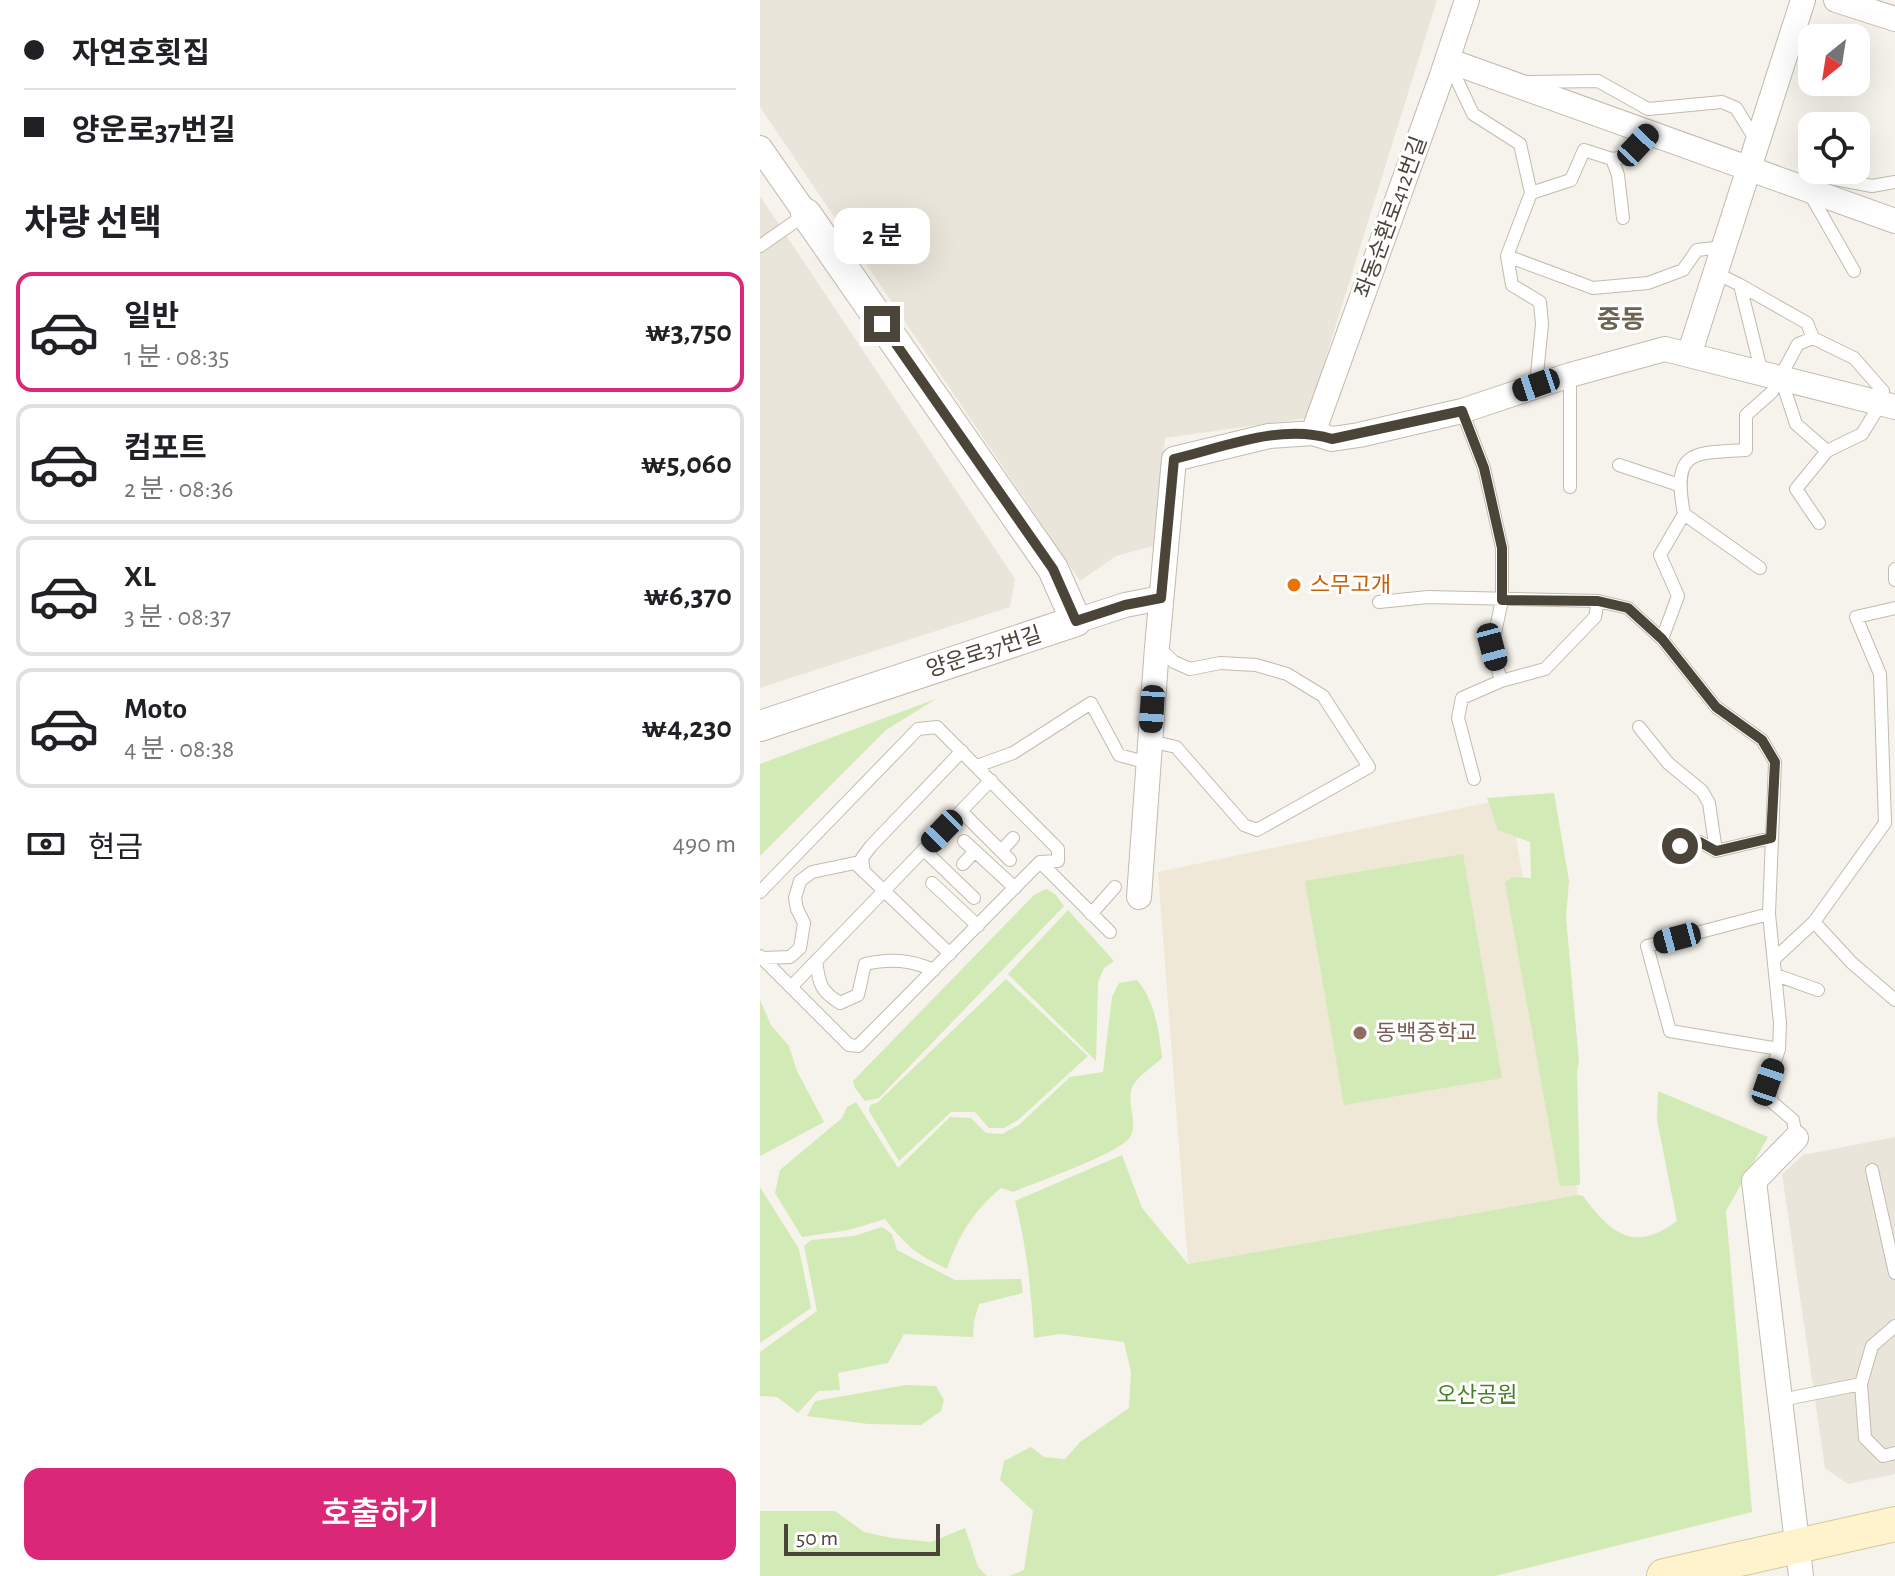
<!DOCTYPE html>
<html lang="ko">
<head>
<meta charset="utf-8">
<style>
  body { margin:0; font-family:"Alegreya Sans","Noto Sans KR",sans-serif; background:#f6f6f6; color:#202124; height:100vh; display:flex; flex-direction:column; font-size:30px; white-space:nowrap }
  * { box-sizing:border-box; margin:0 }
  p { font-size:26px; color:#757577 }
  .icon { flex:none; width:44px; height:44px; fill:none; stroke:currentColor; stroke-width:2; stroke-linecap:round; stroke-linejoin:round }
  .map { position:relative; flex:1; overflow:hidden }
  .panel { display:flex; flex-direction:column; background:#fff; width:760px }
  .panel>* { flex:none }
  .top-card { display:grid; align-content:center; height:176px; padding:0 24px; background:#fff }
  .needle { width:52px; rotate:210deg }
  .buttons { position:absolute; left:1038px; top:24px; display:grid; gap:16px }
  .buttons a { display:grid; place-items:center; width:72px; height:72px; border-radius:16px; background:#fff; box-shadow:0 8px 32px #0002; font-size:40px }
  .scale { position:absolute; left:24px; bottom:20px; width:156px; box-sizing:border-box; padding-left:8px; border:4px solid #4b4439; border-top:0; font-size:22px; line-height:28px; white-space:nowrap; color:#4b4439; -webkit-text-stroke:6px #fff; paint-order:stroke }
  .end { position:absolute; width:36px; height:36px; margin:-18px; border:10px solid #4b4439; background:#fff; box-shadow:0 0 0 4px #fff }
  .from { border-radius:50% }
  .bubble { position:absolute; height:56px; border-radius:16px; background:#fff; box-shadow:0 8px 32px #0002; font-size:26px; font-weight:600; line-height:56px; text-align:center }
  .car { position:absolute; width:24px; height:48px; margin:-24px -12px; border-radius:10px; box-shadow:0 0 6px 2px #0007; background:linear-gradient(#222 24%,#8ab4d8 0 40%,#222 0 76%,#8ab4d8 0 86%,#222 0) }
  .top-card b { display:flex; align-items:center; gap:28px; height:76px; font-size:30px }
  .top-card b+b { border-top:2px solid #e0e0e0 }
  .top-card i { width:20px; height:20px; background:#202124 }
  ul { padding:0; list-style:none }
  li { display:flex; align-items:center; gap:24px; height:120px; margin:0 16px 12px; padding:0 8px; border:4px solid #e0e0e0; border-radius:16px }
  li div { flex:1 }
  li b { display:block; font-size:30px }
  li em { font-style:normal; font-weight:600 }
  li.active { border-color:#db2777 }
  li>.icon { width:72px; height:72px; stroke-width:1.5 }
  h2 { padding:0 24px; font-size:36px; line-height:96px }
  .pay { display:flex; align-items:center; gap:20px; height:88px; padding:0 24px; font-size:30px }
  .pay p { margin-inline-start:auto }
  .action { display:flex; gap:16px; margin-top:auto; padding:16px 24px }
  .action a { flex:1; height:92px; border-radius:16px; background:#db2777; color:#fff; font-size:32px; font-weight:600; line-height:92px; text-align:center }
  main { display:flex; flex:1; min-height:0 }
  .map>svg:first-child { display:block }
</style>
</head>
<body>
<main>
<section class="panel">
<div class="top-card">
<b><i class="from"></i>자연호횟집</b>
<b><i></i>양운로37번길</b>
</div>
<h2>차량 선택</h2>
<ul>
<li class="active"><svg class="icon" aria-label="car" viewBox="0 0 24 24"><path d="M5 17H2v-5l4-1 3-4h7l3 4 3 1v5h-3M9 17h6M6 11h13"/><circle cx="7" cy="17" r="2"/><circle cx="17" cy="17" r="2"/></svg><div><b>일반</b><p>1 분 · 08:35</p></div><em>₩3,750</em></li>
<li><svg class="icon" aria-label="car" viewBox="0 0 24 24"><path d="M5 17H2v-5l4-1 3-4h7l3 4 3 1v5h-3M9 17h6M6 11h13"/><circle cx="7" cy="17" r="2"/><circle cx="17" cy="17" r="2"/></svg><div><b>컴포트</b><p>2 분 · 08:36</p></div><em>₩5,060</em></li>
<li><svg class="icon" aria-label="car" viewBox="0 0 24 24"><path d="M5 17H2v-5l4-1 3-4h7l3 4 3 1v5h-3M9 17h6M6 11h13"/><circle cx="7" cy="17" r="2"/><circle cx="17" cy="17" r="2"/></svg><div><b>XL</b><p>3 분 · 08:37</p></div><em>₩6,370</em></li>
<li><svg class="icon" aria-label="car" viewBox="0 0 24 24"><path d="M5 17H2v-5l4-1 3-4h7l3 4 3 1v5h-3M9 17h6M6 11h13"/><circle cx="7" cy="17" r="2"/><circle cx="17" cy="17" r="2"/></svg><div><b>Moto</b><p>4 분 · 08:38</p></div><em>₩4,230</em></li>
</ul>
<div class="pay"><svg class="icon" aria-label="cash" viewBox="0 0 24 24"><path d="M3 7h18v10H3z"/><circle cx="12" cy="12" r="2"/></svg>현금<p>490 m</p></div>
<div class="action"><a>호출하기</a></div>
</section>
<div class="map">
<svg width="1135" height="1576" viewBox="0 0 1135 1576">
  <rect width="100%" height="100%" fill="#f6f3ec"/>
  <path fill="#eae5da" d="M0,0H677L547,418L405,438L397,545L356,556L320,581L0,107Z
    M0,196L255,579L250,607L0,688Z
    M1135,1137V1474L1088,1484L1065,1468L1022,1174L1043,1155Z"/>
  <path fill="#efe8d6" d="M749,798L818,1195L428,1264L398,872Z"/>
  <path fill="#d2eab5" d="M176,699L126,730L0,856V764Z
    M794,793L809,881L806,917L819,1062L817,1071L820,1185L800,1186L745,882L753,877L771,878L770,842L738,830L727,798Z
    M703,854L742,1078L584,1105L545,881Z
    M286,889L295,894L304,906L119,1098L105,1101L95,1088L93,1081L274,895Z
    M308,910L354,961L344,968L338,982L336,1061L248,974Z
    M246,979L328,1056L258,1120L244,1128H229L215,1112H191L139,1161L109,1111L110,1105L117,1103Z
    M377,980C395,1001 399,1031 402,1058C394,1066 376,1077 372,1088C366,1104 379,1123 370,1137C361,1153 274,1183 253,1192L241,1188C214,1210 198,1236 187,1269C155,1253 148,1248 125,1219L89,1230L42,1237L15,1193L20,1170L82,1118L87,1107L96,1102L138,1168L190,1117L211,1118L226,1133L242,1134L259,1125L310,1077L343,1072L352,997L359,983Z
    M0,1000L11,1025L29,1046L37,1071L64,1122L0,1156Z
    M898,1091L1008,1137L966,1211L992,1512L735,1576H249L264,1570L273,1511L240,1480L244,1461L271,1447L284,1457L305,1459L320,1442L369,1408L371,1372L364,1342L300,1334L274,1338C271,1291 267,1247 255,1201L362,1155L382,1208L428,1264L818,1195L823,1196C851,1234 874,1253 917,1221L897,1120Z
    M0,1187L39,1249L51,1308L0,1343Z
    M122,1227L132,1234L137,1250L195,1280L261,1279L263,1293L219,1304L214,1321L213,1337L144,1334L128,1363L78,1373L80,1390L58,1391L38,1413L17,1397L0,1396V1352L57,1311L44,1246L51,1240L94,1236Z
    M146,1385L176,1386L184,1400L181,1411L161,1425L108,1424L47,1416L55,1401Z
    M0,1511H75L104,1532L132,1538L171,1542L205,1528L218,1567L227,1576H0Z"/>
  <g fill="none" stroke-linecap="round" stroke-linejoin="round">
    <g stroke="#c2bbae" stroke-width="14">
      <path id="service" d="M688,61L713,114L760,144L771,193
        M768,82L838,81L888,109L962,102L976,108L997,142
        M889,133L866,157L852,159L824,150L811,180L771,193L747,256L833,288L888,283L923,270L937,250L964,247
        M852,159L858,175L863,218
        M1070,178L1112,186L1135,182
        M1050,194L1094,271
        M0,246L46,214
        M747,256L752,285L780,302L782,324L776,385
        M956,273L980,285L1002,374
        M980,285L1047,323L1053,338L1094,358L1123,391L1121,403L1102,434L1067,451L1036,489L1059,523
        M810,375V487
        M1021,378L1036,424L1067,451
        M702,411L724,468L742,548V600L732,647L741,681
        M859,465L919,485
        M924,514L1000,568
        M1135,569V580
        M619,602L668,597L838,601L868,608L902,639L956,707L1002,740L1015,762L1009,914L1020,1023L1019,1049L1008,1082L1012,1102L1033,1120L1036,1138
        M902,639L918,596L900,555L924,514C912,450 931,453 986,450V415L1012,392L1038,344L1053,338
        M879,727L908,763L942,791L949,803L956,851
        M390,741L416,747L484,825L497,830L609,767L563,696L527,674L496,665L460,663L430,669L414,662L398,647
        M217,766L253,753L331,703L359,755L388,763
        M714,779L698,718L702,698L741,681L785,669L835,617L838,601
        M201,811L250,860
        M204,841L255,888
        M920,846L940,842L956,851L1011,838
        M164,850L214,898
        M241,851L253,838
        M280,862L350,932
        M203,864L215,851
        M104,872L102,858L111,846L202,751
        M172,883L218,926
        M0,892L158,729L177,727L298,849V861L280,862L98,1046L89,1045L0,956
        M331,914L355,887
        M1009,914L887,946L910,1031L1019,1049
        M1054,922L1092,963L1135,1000
        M3,958L30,957L40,948L44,923L37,909L35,898L40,881L52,872L95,863L190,954
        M1014,959L1054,922L1125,823L1120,674L1096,617L1135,608
        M56,961C59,983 60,991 80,1003L98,995L105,964C131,958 150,960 174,970
        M1016,975L1058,990
        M31,987L231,780
        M1112,1170L1135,1273
        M1101,1384L1105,1438L1123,1456L1135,1453
        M1021,1400L1101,1384L1112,1346L1135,1326"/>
    </g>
    <g stroke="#c2bbae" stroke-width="26">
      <path id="minor" d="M1076,0L1135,19
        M687,60L1135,221
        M0,148L46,214
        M929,355L1043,0
        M553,433L681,78L707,0
        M316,621L365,605L401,598
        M379,897L397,647L414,459L509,436L553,433L572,439L599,435L702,411L810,375L905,349L1135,407
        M1036,1138L994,1181L1041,1576"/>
    </g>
    <g stroke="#c2bbae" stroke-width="32">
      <path id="tertiary" d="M0,726L316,621L293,569L46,214"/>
    </g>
    <g stroke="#d6c79b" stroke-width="36">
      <path id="secondary" d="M904,1576L1135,1524"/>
    </g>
    <use href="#service" stroke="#fff" stroke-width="12"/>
    <use href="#minor" stroke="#fff" stroke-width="24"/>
    <use href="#tertiary" stroke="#fff" stroke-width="30"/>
    <use href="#secondary" stroke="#fff3cd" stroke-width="34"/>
  </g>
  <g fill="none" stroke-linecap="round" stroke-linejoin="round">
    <path stroke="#4b4439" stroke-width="10" d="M122,324L293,569L316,621L365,605L401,598L414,459C464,447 521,423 572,439L702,411L724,468L742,548V600L838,601L868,608L902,639L956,707L1002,740L1015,762L1011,838L956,851L940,842L920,846"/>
  </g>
  <circle fill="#e8710a" stroke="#fff" stroke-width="3" cx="534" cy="585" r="8"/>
  <circle fill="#8d6e63" stroke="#fff" stroke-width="3" cx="600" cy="1033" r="8"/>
  <g text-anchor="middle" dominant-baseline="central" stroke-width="6" stroke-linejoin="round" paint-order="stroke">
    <g font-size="22" fill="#4b4439" stroke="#fff">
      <text transform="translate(631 217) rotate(-70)">좌동순환로412번길</text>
      <text transform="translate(224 652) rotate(-18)">양운로37번길</text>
    </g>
    <g font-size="22" fill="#c56008" stroke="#fff" text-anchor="start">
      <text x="550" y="585">스무고개</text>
    </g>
    <g font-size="22" fill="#785e54" stroke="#fff" text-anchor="start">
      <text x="616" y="1033">동백중학교</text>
    </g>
    <g font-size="22" fill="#4a7f2a" stroke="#fff">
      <text x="717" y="1395">오산공원</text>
    </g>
    <g font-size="26" font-weight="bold" fill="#6e6250" stroke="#fff">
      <text x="861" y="320">중동</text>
    </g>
  </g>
</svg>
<div class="buttons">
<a><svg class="needle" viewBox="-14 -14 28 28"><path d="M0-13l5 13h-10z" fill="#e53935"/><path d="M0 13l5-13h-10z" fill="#757577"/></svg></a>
<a><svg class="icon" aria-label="locate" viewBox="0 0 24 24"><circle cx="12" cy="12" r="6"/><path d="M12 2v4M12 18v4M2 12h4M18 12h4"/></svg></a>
</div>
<div class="scale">50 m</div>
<i class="end from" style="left:920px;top:846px"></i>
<i class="end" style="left:122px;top:324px"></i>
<div class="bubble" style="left:74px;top:208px;width:96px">2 분</div>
<i class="car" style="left:878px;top:145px;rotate:43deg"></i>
<i class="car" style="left:776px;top:385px;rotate:251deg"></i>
<i class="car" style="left:732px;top:647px;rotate:165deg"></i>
<i class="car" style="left:392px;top:709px;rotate:184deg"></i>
<i class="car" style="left:182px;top:831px;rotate:224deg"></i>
<i class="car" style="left:917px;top:938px;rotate:255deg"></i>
<i class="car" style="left:1008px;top:1082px;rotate:19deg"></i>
</div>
</main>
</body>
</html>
